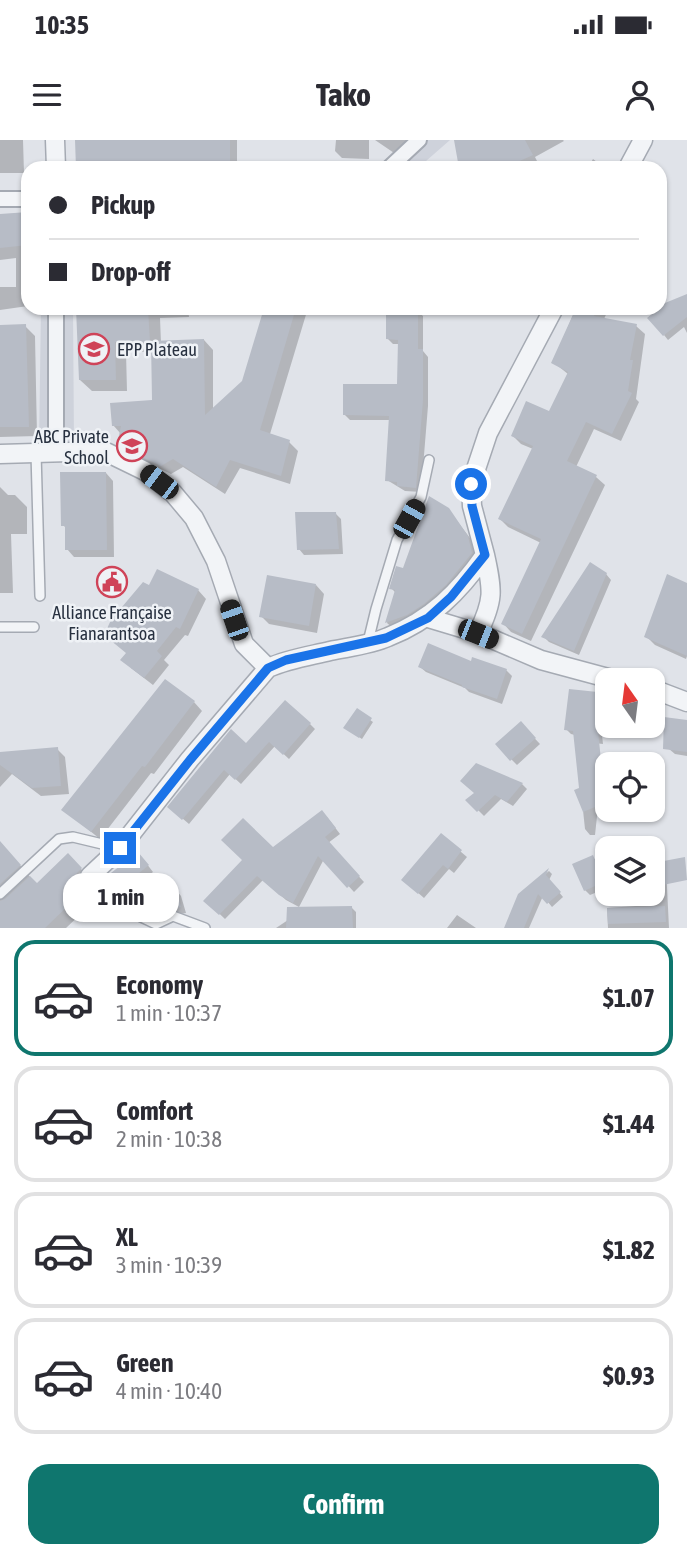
<!DOCTYPE html>
<html lang="en">
<head>
<meta charset="utf-8">
<style>
  body { margin:0; font-family:"Asap Condensed",sans-serif; background:#f2f2f3; color:#2b2b33; height:100vh; display:flex; flex-direction:column; font-size:26px; white-space:nowrap }
  * { box-sizing:border-box; margin:0 }
  p { font-size:23px; color:#7c7c81 }
  .icon { flex:none; width:38px; height:38px; fill:none; stroke:currentColor; stroke-width:2; stroke-linecap:round; stroke-linejoin:round }
  .map { position:relative; height:788px; overflow:hidden }
  .sheet { display:flex; flex-direction:column; background:#fff; flex:1 }
  .sheet>* { flex:none }
  .banner { position:absolute; left:21px; top:21px; width:646px; height:154px; border-radius:21px; box-shadow:0 2px 5px #0004; display:grid; align-content:center; height:154px; padding:0 28px; background:#fff }
  .needle { width:46px; rotate:346deg }
  .fabs { position:absolute; left:595px; top:528px; display:grid; gap:14px }
  .fabs a { display:grid; place-items:center; width:70px; height:70px; border-radius:14px; background:#fff; box-shadow:0 2px 5px #0004; font-size:35px }
  .end { position:absolute; width:32px; height:32px; margin:-16px; border:9px solid #1a73e8; background:#fff; box-shadow:0 0 0 4px #fff }
  .from { border-radius:50% }
  .bubble { position:absolute; height:49px; border-radius:21px; background:#fff; box-shadow:0 2px 5px #0004; font-size:23px; font-weight:700; line-height:49px; text-align:center }
  .car { position:absolute; width:21px; height:42px; margin:-21px -10px; border-radius:9px; box-shadow:0 0 5px 2px #0007; background:linear-gradient(#222 24%,#8ab4d8 0 40%,#222 0 76%,#8ab4d8 0 86%,#222 0) }
  .banner b { display:flex; align-items:center; gap:24px; height:66px; font-size:26px }
  .banner b+b { border-top:2px solid #e1e1e2 }
  .banner i { width:18px; height:18px; background:#2b2b33 }
  ul { padding:12px 0 0; list-style:none }
  li { display:flex; align-items:center; gap:21px; height:116px; margin:0 14px 10px; padding:0 14px; border:4px solid #e1e1e2; border-radius:21px }
  li div { flex:1 }
  li b { display:block; font-size:26px }
  li em { font-style:normal; font-weight:700 }
  li.current { border-color:#0f766e }
  li>.icon { width:63px; height:63px; stroke-width:1.5 }
  .button { display:flex; gap:14px; margin-top:auto; padding:14px 28px }
  .button a { flex:1; height:80px; border-radius:21px; background:#0f766e; color:#fff; font-size:28px; font-weight:700; line-height:80px; text-align:center }
  .status { display:flex; justify-content:space-between; align-items:center; height:49px; padding:0 35px; background:#fff; direction:ltr }
  .status svg { height:19px; fill:currentColor }
  header { display:flex; justify-content:space-between; align-items:center; height:91px; padding:0 28px; background:#fff; font-size:32px; font-weight:700 }
  .map>svg:first-child { display:block }
</style>
</head>
<body>
<div class="status"><b>10:35</b><svg viewBox="0 0 49 12"><path d="M0 12V9h3v3zM5 12V6h3v6zM10 12V3h3v9zM15 12V0h3v12zM26 1h20v11H26zM47 4h2v5h-2z"/></svg></div>
<header><svg class="icon" aria-label="menu" viewBox="0 0 24 24"><path d="M4 6h16M4 12h16M4 18h16"/></svg>Tako<svg class="icon" aria-label="person" viewBox="0 0 24 24"><circle cx="12" cy="8" r="4"/><path d="M4 21q1-7 8-7t8 7"/></svg></header>
<div class="map">
<svg width="687" height="788" viewBox="0 0 687 788">
  <rect width="100%" height="100%" fill="#e0e3e9"/>
  <path fill="#ced2db" d="M410,0H450L418,28H375L391,18Z
    M41,168H73L74,305L39,306Z"/>
  <path fill="#0003" d="M0,0H23L24,33H0Z
    M77,0H237V28H78Z
    M336,0H369V19L342,18L335,11Z
    M375,0H407L409,3L400,17Z
    M456,0H563L564,1L535,17L537,21L522,28H439L438,26L460,25Z
    M593,19L605,28H588Z
    M28,74V166L0,170V147H16V118L0,120V76Z
    M687,156V193L684,187L668,200L664,195Z
    M77,168H188L189,177L160,178L161,203L204,200L213,210V269L244,242L266,168H308L270,294L289,302L298,311L290,344L240,328L225,354L183,327L171,334L128,313L119,304L121,294L113,285L154,262L153,212H126L127,251H92L80,240Z
    M576,168H609L604,179L636,186L645,194L636,259L639,262L621,301L594,289L576,327L596,337L605,345L531,501L511,492L503,483L541,403L508,387L500,379L533,309L521,304L513,296L550,273L568,234L553,222Z
    M417,171L423,176V211L428,217V266L421,352L405,351L387,340L391,280H350L344,274L399,246L400,204H393L388,199Z
    M25,186L35,196L37,296L0,297V187Z
    M106,333L113,341L114,417H74L67,409V389L63,385Z
    M0,347L8,355H15L27,367V394H11L13,453H0Z
    M448,369L476,406L480,422L454,453L395,490L387,483L396,453L391,448Z
    M336,374L341,379L343,414L304,415L299,409Z
    M606,434L611,440L579,515L549,502L544,497Z
    M316,445L324,454L317,493L269,484L261,476Z
    M687,445V516L686,519L655,505L646,496Z
    M150,447L198,450L206,459L188,496L185,495L164,520L169,525L153,545L131,528L128,514Z
    M472,523L506,530L512,536L502,564L469,552L465,548L426,532L420,527Z
    M606,555L607,586H601L603,604L594,603L598,616L603,621L595,695H590L585,689L575,595L571,594L566,589Z
    M194,562L202,571L154,634L151,633L100,699L64,670Z
    M357,571L373,582L362,599L348,590Z
    M687,582V616L675,614L669,609Z
    M310,584L315,589L289,619L275,606L241,644L230,634L189,684L175,672L247,605Z
    M521,584L540,604L517,625L497,605Z
    M57,609L65,617L69,654L41,656L12,634L0,647V613Z
    M522,644L527,649L513,666L501,659L484,676L468,660Z
    M327,677L340,694L328,703L364,742L354,752L324,719L299,767L286,760L263,740L225,779L206,761L273,709Z
    M441,695L467,717L454,733L449,729L424,758L409,745Z
    M0,702L37,745L68,716L91,739L74,756L86,769L66,788H0Z
    M592,717L598,722L607,748L590,755L585,750Z
    M143,719L153,732L124,754L119,749Z
    M663,723L666,727L669,788H608L607,768L650,765L648,754H653V725Z
    M549,731L552,734L549,740L563,757L552,767L543,756L529,788H506L520,755Z
    M176,750L181,756L186,773L157,778L152,773Z
    M351,767L356,772V788H276L288,780Z
    M457,775L476,788H447Z"/>
  <path fill="#b7bcc6" d="M75,0H230V28H76Z
    M454,0H525L533,15L504,28H459Z
    M28,72V105L0,108V74Z
    M687,154V177L663,196L647,178L665,163Z
    M76,168H148L150,202H115L116,240H79Z
    M264,168H296L260,290L290,300L281,336L230,320L216,347L173,319L161,326L117,305L121,286H112L110,263L152,260L151,201L204,199L205,275L242,241Z
    M386,168L418,169V209H423V260L416,348L397,346V342L385,341L389,276L343,275V244H397L398,200L386,199Z
    M576,168H597L594,176L637,184L630,220H633L628,251L632,253L612,294L586,282L567,321L597,335L522,494L501,484L541,399L498,379L533,306L511,296L526,261L549,271L568,232L551,223Z
    M26,184L29,287H0V185Z
    M60,332H106L107,410H65V386H61Z
    M429,356L449,368L468,396L472,413L446,445L424,464L407,475L385,483L395,450L389,449L396,426L403,428Z
    M295,372H336L339,409L297,410Z
    M590,422L607,433L574,511L541,497Z
    M157,429L199,449L180,489L176,487L157,511L162,516L144,538L120,520L126,513L104,495L111,480L143,442L149,445Z
    M667,434L687,443V516L644,497Z
    M267,435L316,444L309,486L259,477Z
    M428,503L471,521L472,517L507,529L497,559L462,547V545L418,527Z
    M165,539L195,561L145,627L142,626L91,692L61,670Z
    M569,549L607,553L603,582L597,581L602,630L607,643V662L583,672L574,650L579,648L573,591L564,590Z
    M285,560L311,583L283,615L269,602L235,640L224,630L182,680L167,667L231,589L246,603Z
    M357,568L372,578L359,598L343,588Z
    M664,577L687,580V612L663,609Z
    M521,581L536,598L510,621L495,604Z
    M58,607L61,646L32,648L0,625V612Z
    M476,623L497,632L523,643L507,662L495,655L477,672L465,660L474,653L460,641Z
    M322,670L336,688L325,697L360,736L347,748L318,716L293,763L279,755L257,736L219,775L203,761L242,720L221,700L243,678L273,707Z
    M441,693L462,710L448,729L443,725L418,754L401,740Z
    M0,701L21,725L0,744Z
    M138,712L149,725L118,750L107,736Z
    M68,713L82,728L65,745L77,757L45,788H0V761L5,759L30,736L37,743Z
    M593,715L604,742L584,751L572,724Z
    M685,717L687,740L653,747V723Z
    M549,728L546,735L561,752L547,764L538,754L524,788H504L518,754Z
    M176,748L181,767L150,774L146,756Z
    M352,766L353,788H286L287,767Z
    M665,766L666,782L608,784L607,768Z"/>
  <g fill="none" stroke-linecap="round" stroke-linejoin="round">
    <g stroke="#a5aab3" stroke-width="12">
      <path id="service" d="M36,313L40,456
        M0,487H34
        M368,502L376,469L397,400L421,357L429,320
        M90,736L120,767L156,784L173,776L205,788
        M0,754L59,699L73,697L119,708"/>
    </g>
    <g stroke="#a5aab3" stroke-width="18">
      <path id="pedestrian" d="M389,28L419,0
        M0,59H28
        M56,168V312"/>
    </g>
    <g stroke="#a5aab3" stroke-width="21">
      <path id="minor" d="M55,0L56,28
        M628,28L643,0
        M0,314L104,311L145,331L173,353L194,378L216,421L244,504L268,528
        M485,415C493,451 494,460 478,493L541,520L619,541
        M428,478L478,493
        M653,549L687,562
        M88,747L90,736L120,708L190,619L268,528C288,519 309,516 330,511C349,507 370,505 388,497C431,480 459,452 485,415L472,366L471,344L488,293L554,168"/>
    </g>
    <use href="#service" stroke="#f2f4f7" stroke-width="9"/>
    <use href="#pedestrian" stroke="#f2f4f7" stroke-width="14"/>
    <use href="#minor" stroke="#f2f4f7" stroke-width="18"/>
  </g>
  <g fill="none" stroke-linecap="round" stroke-linejoin="round">
    <path stroke="#1a73e8" stroke-width="9" d="M120,708L190,620L268,528L286,520L386,498L428,478L451,457L485,415L472,366L471,344"/>
  </g>
  <defs>
    <g id="school-ring" transform="scale(1.575)"><circle r="9.5" fill="#eff2f6" stroke="#cf4358" stroke-width="1.5"/><path d="M0-5L7-2L0 1L-7-2ZM-4 1L0 2.5L4 1V4Q0 6-4 4Z" fill="#cf4358"/></g>
    <g id="civic-ring" transform="scale(1.575)"><circle r="9.5" fill="#eff2f6" stroke="#cf4358" stroke-width="1.5"/><path d="M-.6-6.5H3V-4.5H.6V-3L4-1V1h2V6H-6V1h2V-1L-.6-3ZM-1.2 2.5V6h2.4V2.5Z" fill="#cf4358"/></g>
  </defs>
  <g fill-rule="evenodd">
    <use href="#school-ring" x="94" y="209"/>
    <use href="#school-ring" x="132" y="306"/>
    <use href="#civic-ring" x="112" y="442"/>
  </g>
  <g text-anchor="middle" dominant-baseline="central" stroke-width="5" stroke-linejoin="round" paint-order="stroke">
    <g font-size="18" fill="#283140" stroke="#eff2f6" text-anchor="start">
      <text x="117" y="209">EPP Plateau</text>
      <text x="109" y="296" text-anchor="end">ABC Private<tspan x="109" dy="21">School</tspan></text>
      <text x="112" y="472" text-anchor="middle">Alliance Française<tspan x="112" dy="21">Fianarantsoa</tspan></text>
    </g>
  </g>
</svg>
<div class="fabs">
<a><svg class="needle" viewBox="-14 -14 28 28"><path d="M0-13l5 13h-10z" fill="#e53935"/><path d="M0 13l5-13h-10z" fill="#7c7c81"/></svg></a>
<a><svg class="icon" aria-label="locate" viewBox="0 0 24 24"><circle cx="12" cy="12" r="6"/><path d="M12 2v4M12 18v4M2 12h4M18 12h4"/></svg></a>
<a><svg class="icon" aria-label="layers" viewBox="0 0 24 24"><path d="M12 4l9 5-9 5-9-5zM3 14l9 5 9-5"/></svg></a>
</div>
<i class="end from" style="left:471px;top:344px"></i>
<i class="end" style="left:120px;top:708px"></i>
<div class="bubble" style="left:63px;top:733px;width:116px">1 min</div>
<i class="car" style="left:159px;top:342px;rotate:307deg"></i>
<i class="car" style="left:409px;top:379px;rotate:29deg"></i>
<i class="car" style="left:234px;top:480px;rotate:341deg"></i>
<i class="car" style="left:478px;top:494px;rotate:112deg"></i>
<div class="banner">
<b><i class="from"></i>Pickup</b>
<b><i></i>Drop-off</b>
</div>
</div>
<section class="sheet">
<ul>
<li class="current"><svg class="icon" aria-label="car" viewBox="0 0 24 24"><path d="M5 17H2v-5l4-1 3-4h7l3 4 3 1v5h-3M9 17h6M6 11h13"/><circle cx="7" cy="17" r="2"/><circle cx="17" cy="17" r="2"/></svg><div><b>Economy</b><p>1 min · 10:37</p></div><em>$1.07</em></li>
<li><svg class="icon" aria-label="car" viewBox="0 0 24 24"><path d="M5 17H2v-5l4-1 3-4h7l3 4 3 1v5h-3M9 17h6M6 11h13"/><circle cx="7" cy="17" r="2"/><circle cx="17" cy="17" r="2"/></svg><div><b>Comfort</b><p>2 min · 10:38</p></div><em>$1.44</em></li>
<li><svg class="icon" aria-label="car" viewBox="0 0 24 24"><path d="M5 17H2v-5l4-1 3-4h7l3 4 3 1v5h-3M9 17h6M6 11h13"/><circle cx="7" cy="17" r="2"/><circle cx="17" cy="17" r="2"/></svg><div><b>XL</b><p>3 min · 10:39</p></div><em>$1.82</em></li>
<li><svg class="icon" aria-label="car" viewBox="0 0 24 24"><path d="M5 17H2v-5l4-1 3-4h7l3 4 3 1v5h-3M9 17h6M6 11h13"/><circle cx="7" cy="17" r="2"/><circle cx="17" cy="17" r="2"/></svg><div><b>Green</b><p>4 min · 10:40</p></div><em>$0.93</em></li>
</ul>
<div class="button"><a>Confirm</a></div>
</section>
</body>
</html>
